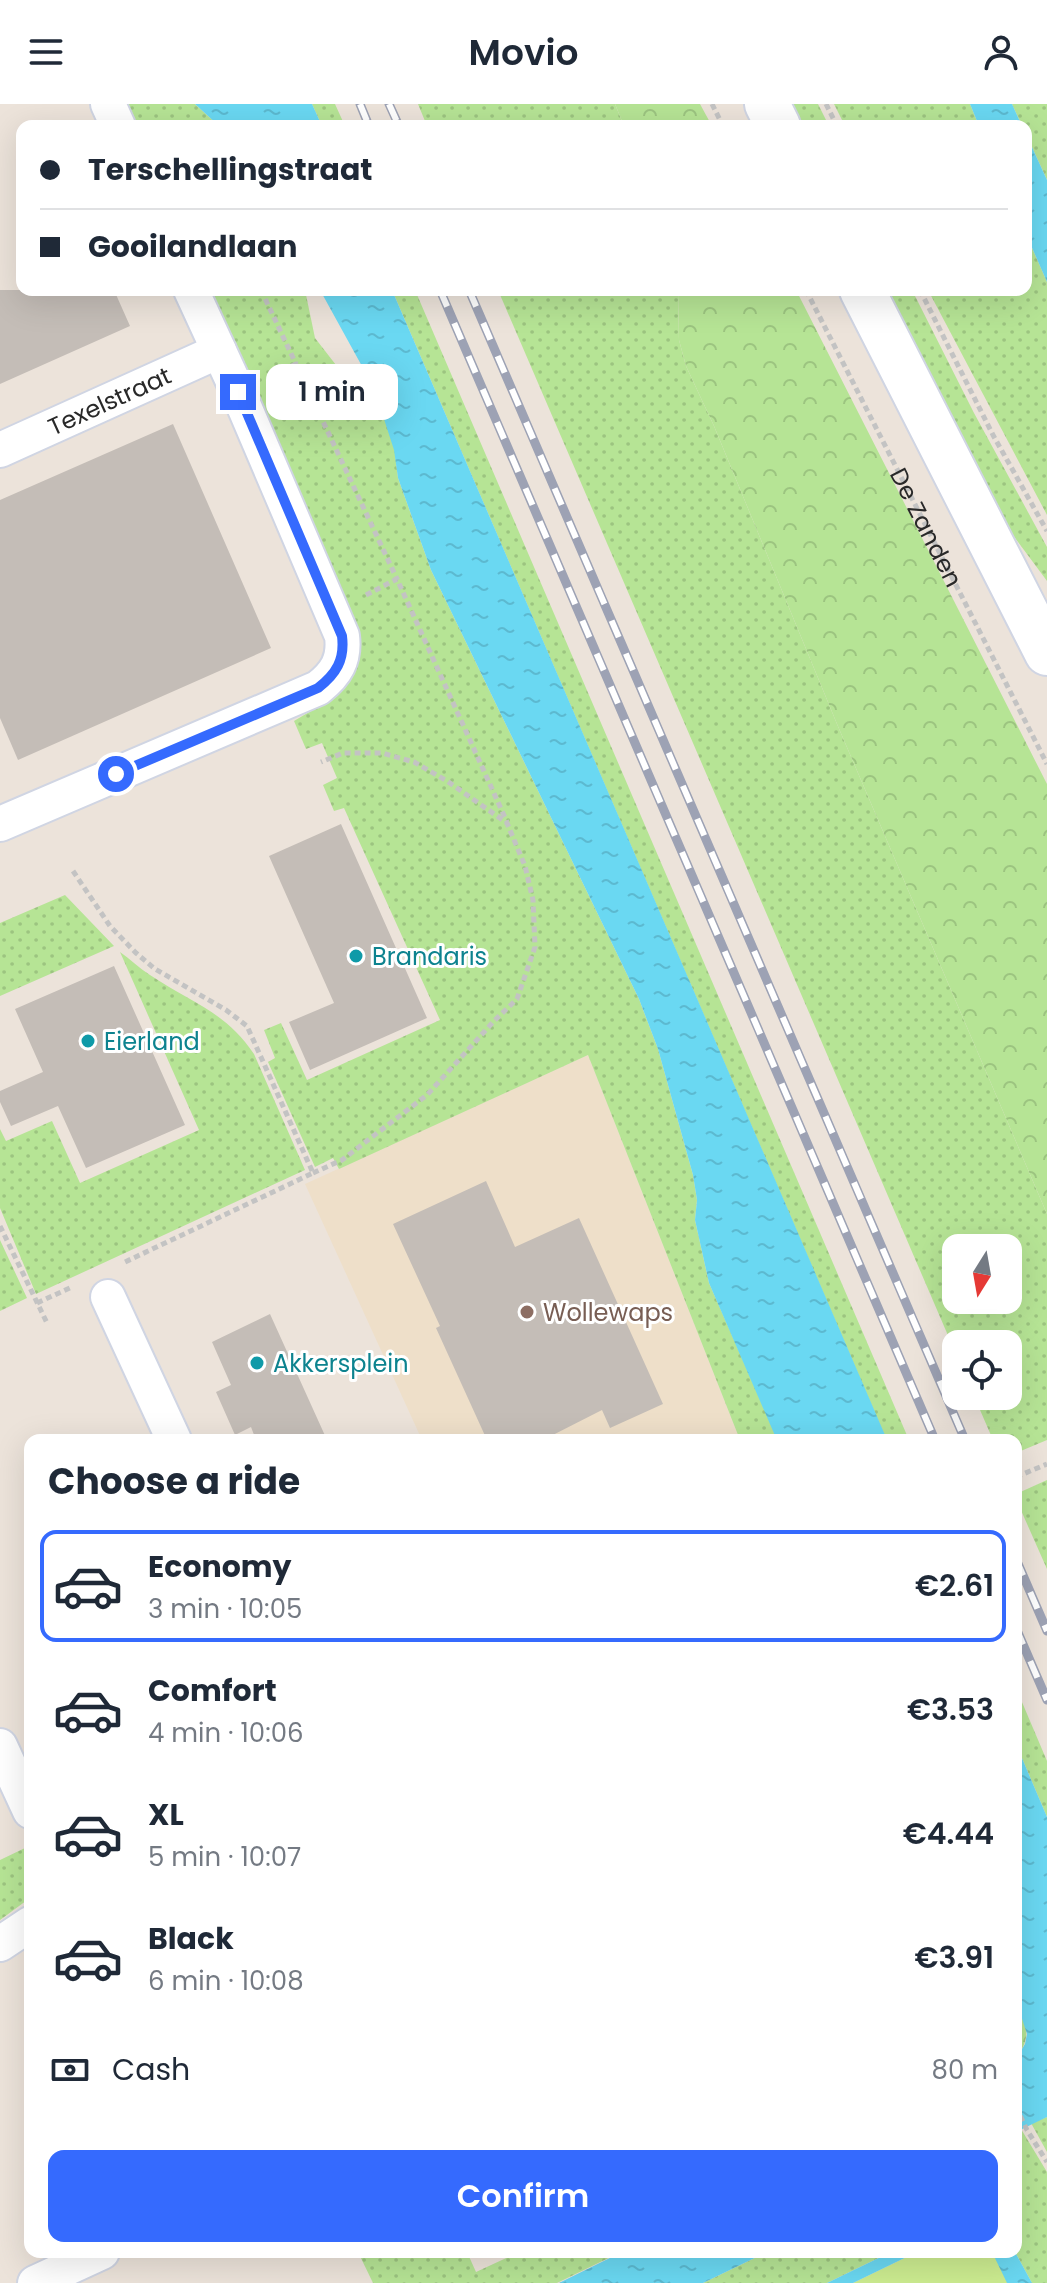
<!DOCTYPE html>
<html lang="en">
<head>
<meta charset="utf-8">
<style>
  body { margin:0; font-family:Poppins,sans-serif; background:#f2f2f3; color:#1f2937; height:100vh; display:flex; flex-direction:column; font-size:30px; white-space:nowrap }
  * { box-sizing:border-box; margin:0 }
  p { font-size:26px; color:#747a83 }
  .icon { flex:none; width:44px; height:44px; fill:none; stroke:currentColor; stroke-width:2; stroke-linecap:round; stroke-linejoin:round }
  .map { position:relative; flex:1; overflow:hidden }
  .drawer { position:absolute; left:24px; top:1330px; width:998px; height:824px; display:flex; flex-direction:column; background:#fff; border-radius:16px; box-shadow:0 8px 32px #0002 }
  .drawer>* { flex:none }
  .banner { position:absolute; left:16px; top:16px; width:1016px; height:176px; border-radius:16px; box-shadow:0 8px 32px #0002; display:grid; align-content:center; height:176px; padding:0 24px; background:#fff }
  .needle { width:52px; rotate:191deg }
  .fabs { position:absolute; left:942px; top:1130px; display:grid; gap:16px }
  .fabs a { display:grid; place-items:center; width:80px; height:80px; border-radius:16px; background:#fff; box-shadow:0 8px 32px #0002; font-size:40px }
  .end { position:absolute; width:36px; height:36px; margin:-18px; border:10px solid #356afe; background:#fff; box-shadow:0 0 0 4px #fff }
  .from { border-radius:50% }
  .bubble { position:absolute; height:56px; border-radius:16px; background:#fff; box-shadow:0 8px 32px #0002; font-size:26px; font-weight:600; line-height:56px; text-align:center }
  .banner b { display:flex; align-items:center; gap:28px; height:76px; font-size:30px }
  .banner b+b { border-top:2px solid #e0e1e3 }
  .banner i { width:20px; height:20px; background:#1f2937 }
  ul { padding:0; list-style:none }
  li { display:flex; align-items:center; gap:24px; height:112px; margin:0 16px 12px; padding:0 8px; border:4px solid transparent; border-radius:16px }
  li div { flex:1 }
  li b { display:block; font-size:30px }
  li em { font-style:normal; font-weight:600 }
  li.on { border-color:#356afe }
  li>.icon { width:72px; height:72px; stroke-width:1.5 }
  h2 { padding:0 24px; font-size:36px; line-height:96px }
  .pay { display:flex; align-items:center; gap:20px; height:88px; padding:0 24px; font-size:30px }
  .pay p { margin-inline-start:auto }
  .cta { display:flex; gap:16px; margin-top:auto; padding:16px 24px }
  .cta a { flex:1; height:92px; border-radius:16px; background:#356afe; color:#fff; font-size:32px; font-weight:600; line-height:92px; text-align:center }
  header { display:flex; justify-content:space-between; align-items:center; height:104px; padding:0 24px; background:#fff; font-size:36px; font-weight:600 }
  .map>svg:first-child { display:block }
</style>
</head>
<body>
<header><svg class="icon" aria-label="menu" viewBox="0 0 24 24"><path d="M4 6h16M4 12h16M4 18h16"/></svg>Movio<svg class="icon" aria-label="person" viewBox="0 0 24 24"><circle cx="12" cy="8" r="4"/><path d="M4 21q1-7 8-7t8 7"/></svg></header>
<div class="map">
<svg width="1047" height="2179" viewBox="0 0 1047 2179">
  <defs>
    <pattern id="grass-dots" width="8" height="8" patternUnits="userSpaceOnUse" patternTransform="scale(2)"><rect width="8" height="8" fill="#b6e495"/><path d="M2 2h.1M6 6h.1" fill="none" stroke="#9cc480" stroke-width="1.8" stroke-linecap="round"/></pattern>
    <pattern id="forest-crowns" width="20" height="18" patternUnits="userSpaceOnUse" patternTransform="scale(2)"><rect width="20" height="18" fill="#b6e495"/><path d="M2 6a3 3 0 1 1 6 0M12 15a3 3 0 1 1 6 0" fill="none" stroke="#9cc480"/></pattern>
    <pattern id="water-ripples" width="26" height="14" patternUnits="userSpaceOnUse" patternTransform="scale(2)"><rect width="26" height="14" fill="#6ad8f2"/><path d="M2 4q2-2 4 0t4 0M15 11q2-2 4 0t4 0" fill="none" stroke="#5cb9d0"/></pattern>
  </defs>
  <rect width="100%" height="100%" fill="#ece3da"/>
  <path fill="#eedfc9" d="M588,951L740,1336H422L305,1080Z"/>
  <path fill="url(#grass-dots)" fill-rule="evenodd" d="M122,0H195L219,22H132Z
    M312,0H335L345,22H322Z
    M418,0H615L624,22H427Z
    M790,0H818L829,22H801Z
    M834,0H970L979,22H845Z
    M1012,0H1047V76L1026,30V22H1022Z
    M1026,130L1047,178V411L928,186H1026Z
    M203,186H305L315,234L357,288L375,302L387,319L393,332L398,374L431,466L639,895L658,945L693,1071L697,1096L695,1116L709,1179L778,1336H740L588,951L339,1065L333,1054L315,1063L268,958L275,954L264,926L281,919L307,976L440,916L344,704L334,707L323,681L337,674L322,639L306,645L294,617L336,592L344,582Z
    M392,186H415L909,1336H878L884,1330Z
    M498,186H678L679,236L686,262L714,322L837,620L1047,1110V1336L1016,1349V1336H993L974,1292H1008V1240H956V1250ZM956,1144H1008V1196H956Z
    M885,186H912L974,309L1047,443V477L1004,419Z
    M65,791L114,842L0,892V819Z
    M120,848C130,855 139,864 150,871C190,898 225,907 254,950L305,1066L36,1190L0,1104V1025L6,1037L52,1017L80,1079L199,1026Z
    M0,1136L27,1194L0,1207Z
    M1047,1376V1465L1016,1395V1390Z
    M1016,1584L1047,1657V1713L1016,1640Z
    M25,1744L30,1753V1794L0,1816V1756Z
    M1047,2013V2048L1031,2019Z
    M1021,2025L1047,2068V2179H1032L1015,2148L1016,2028Z
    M358,2148H467L476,2168L519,2148H621L557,2179H373Z
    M767,2148H891L827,2179H703Z"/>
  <path fill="url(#forest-crowns)" d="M615,0H700L712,22H624Z
    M678,186H796L1047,680V1110L837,620L714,322L686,262L679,236Z
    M1016,1896C1026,1921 1033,1931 1016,1955Z"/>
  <path fill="#ccec90" d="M917,2148H992L1010,2179H853Z"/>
  <path fill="url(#water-ripples)" d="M195,0H312L322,22H219Z
    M970,0H1012L1022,22H979Z
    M1026,30L1047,76V178L1026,130Z
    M320,186H392L885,1331L878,1336H778L776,1334L709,1179L695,1116L697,1096L693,1071L658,945L639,895L431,466L398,374L394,346L374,284Z
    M1016,1640L1047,1713V2013L1016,2028V1955L1025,1940L1027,1930L1016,1896Z
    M622,2148H767L703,2179H559Z
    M891,2148H917L853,2179H827Z
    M992,2148H1015L1032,2179H1007Z"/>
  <path fill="#c4bdb7" d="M0,186H114L130,222L0,280Z
    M173,320L271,544L18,656L0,614V396Z
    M341,720L427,914L310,966L289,918L334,899L269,752Z
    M114,862L185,1021L86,1064L58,1002L11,1022L0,998V987L43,968L15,905Z
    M486,1077L515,1143L579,1114L663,1300L610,1324L602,1306L543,1336H487L436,1224L440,1222L393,1120Z
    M270,1210L327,1336H256L251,1323L235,1331L216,1288L231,1281L212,1238Z"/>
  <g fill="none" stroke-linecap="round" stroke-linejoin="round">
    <g stroke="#d0d5e3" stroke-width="38">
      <g id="street">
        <path d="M108,0L118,22"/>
        <path id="s2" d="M0,346L219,247"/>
        <path d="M0,720L318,584C336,570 345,556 342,532L238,288L191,186"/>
        <path d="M108,1193L174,1336"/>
        <path d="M0,1642L30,1707"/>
        <path d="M0,1840L30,1820"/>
        <path d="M35,2179L102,2148"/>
      </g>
    </g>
    <g stroke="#d0d5e3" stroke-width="48">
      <path id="secondary" d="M767,0L778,22
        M862,186L1047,549"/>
    </g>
    <g stroke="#c3c3c3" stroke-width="5" stroke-dasharray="6 4" stroke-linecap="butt">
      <path d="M712,0L723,22"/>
      <path d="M826,0L837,22"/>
      <path d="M261,186L296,260"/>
      <path id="s1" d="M806,186L1047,660"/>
      <path d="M920,186L993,331L1047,427"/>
      <path d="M273,271L296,260L397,475"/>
      <path d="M366,491L397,475L507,718"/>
      <path d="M73,767L110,822L136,849L155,865L226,906L247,922L313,1069L125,1158"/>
      <path d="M313,1069L342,1056L427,991L494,917L517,895L535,843L533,796L525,762L507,719L447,677L414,658L382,649H343L321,658"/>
      <path d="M0,1122L48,1221"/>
      <path d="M37,1199L72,1183"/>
      <path d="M1016,1373L1047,1360"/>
      <path d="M1016,2003L1027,2026L1047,2058"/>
    </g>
    <use href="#street" stroke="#fff" stroke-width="34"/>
    <use href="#secondary" stroke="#fff" stroke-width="44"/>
    <g stroke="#9da2b4" stroke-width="9">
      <path id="rail" d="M360,0L369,22
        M389,0L399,22
        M440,186L935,1336
        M469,186L965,1336
        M1016,1455L1047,1527
        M1016,1524L1047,1596"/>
    </g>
    <use href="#rail" stroke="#fff" stroke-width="6" stroke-dasharray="18" stroke-linecap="butt"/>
  </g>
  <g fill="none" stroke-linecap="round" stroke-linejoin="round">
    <path stroke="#356afe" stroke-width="10" d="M116,670L318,584C336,570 345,556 342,532L238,288"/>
  </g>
  <g fill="#0f9aa8" stroke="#fff" stroke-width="3">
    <circle cx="356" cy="852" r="8"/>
    <circle cx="88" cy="937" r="8"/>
    <circle cx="257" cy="1259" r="8"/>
  </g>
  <circle fill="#8d6e63" stroke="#fff" stroke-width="3" cx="527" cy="1208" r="8"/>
  <g text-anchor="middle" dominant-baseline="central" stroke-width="6" stroke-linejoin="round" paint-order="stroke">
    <g font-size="24" fill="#292929" stroke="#fff">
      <text stroke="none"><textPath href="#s2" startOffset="120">Texelstraat</textPath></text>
      <text stroke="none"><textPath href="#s1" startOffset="266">De Zanden</textPath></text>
    </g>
    <g font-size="24" fill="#0d838f" stroke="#fff" text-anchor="start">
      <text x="372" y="852">Brandaris</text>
      <text x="104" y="937">Eierland</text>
      <text x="273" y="1259">Akkersplein</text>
    </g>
    <g font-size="24" fill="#785e54" stroke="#fff" text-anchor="start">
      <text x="543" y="1208">Wollewaps</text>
    </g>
  </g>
</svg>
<div class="fabs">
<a><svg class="needle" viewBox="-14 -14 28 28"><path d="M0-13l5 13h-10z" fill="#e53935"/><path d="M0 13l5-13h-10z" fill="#747a83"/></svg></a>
<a><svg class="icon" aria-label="locate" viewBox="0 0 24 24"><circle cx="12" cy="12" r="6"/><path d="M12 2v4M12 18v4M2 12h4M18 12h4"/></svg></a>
</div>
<i class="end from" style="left:116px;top:670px"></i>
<i class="end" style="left:238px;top:288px"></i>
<div class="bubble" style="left:266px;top:260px;width:132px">1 min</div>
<div class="banner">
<b><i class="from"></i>Terschellingstraat</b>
<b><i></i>Gooilandlaan</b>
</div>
<section class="drawer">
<h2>Choose a ride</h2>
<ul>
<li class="on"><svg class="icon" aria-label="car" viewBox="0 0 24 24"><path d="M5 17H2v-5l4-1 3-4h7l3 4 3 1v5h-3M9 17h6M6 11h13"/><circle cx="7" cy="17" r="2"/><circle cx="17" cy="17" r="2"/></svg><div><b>Economy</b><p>3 min · 10:05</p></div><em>€2.61</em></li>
<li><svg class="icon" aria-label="car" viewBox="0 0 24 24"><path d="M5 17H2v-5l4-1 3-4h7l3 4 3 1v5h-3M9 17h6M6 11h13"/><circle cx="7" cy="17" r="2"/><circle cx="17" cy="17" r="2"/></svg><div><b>Comfort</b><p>4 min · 10:06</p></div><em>€3.53</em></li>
<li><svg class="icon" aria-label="car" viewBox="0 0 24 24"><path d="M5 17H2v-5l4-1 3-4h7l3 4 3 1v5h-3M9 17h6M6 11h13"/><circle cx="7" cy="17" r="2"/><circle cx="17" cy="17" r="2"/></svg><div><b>XL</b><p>5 min · 10:07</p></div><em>€4.44</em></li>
<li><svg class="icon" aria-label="car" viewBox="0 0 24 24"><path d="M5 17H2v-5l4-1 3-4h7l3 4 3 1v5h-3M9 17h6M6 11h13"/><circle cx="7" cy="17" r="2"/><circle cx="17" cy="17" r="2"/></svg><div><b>Black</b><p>6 min · 10:08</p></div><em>€3.91</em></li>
</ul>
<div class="pay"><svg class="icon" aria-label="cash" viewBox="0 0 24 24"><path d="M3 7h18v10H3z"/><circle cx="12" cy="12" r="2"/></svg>Cash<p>80 m</p></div>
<div class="cta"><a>Confirm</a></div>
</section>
</div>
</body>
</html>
